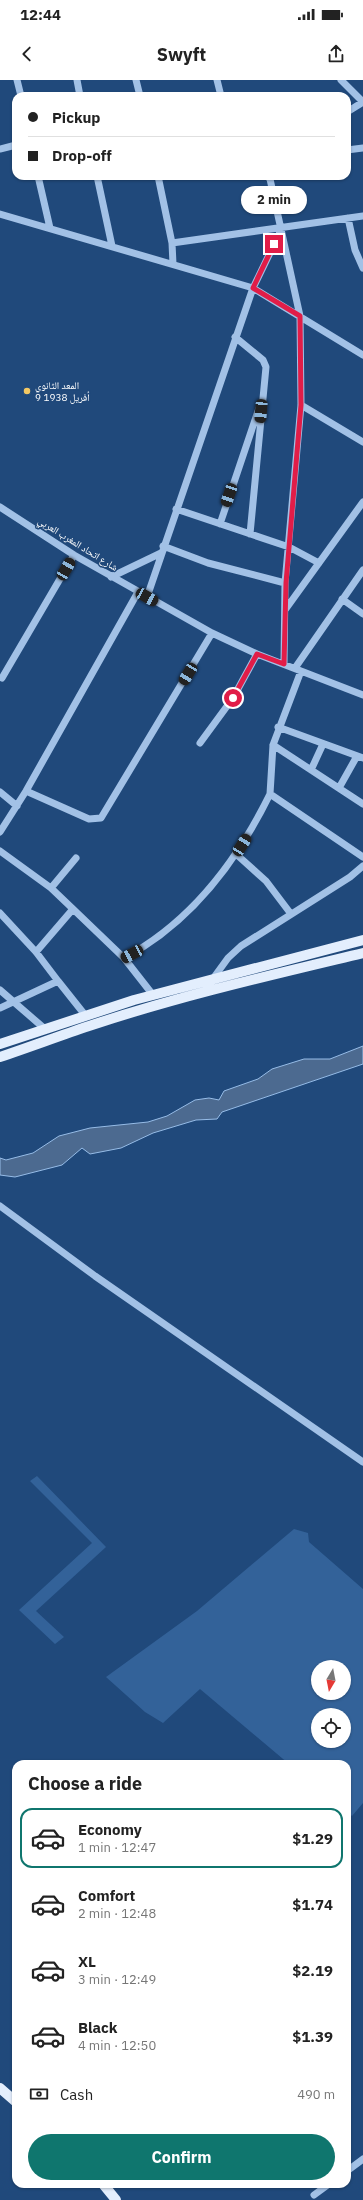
<!DOCTYPE html>
<html lang="en">
<head>
<meta charset="utf-8">
<style>
  body { margin:0; font-family:"IBM Plex Sans","Noto Naskh Arabic",sans-serif; background:#f6f6f6; color:#222; height:100vh; display:flex; flex-direction:column; font-size:15px; white-space:nowrap }
  * { box-sizing:border-box; margin:0 }
  p { font-size:13px; color:#767676 }
  .icon { flex:none; width:22px; height:22px; fill:none; stroke:currentColor; stroke-width:2; stroke-linecap:round; stroke-linejoin:round }
  .map { position:relative; flex:1; overflow:hidden }
  .sheet { position:absolute; left:12px; top:1680px; width:339px; height:428px; display:flex; flex-direction:column; background:#fff; border-radius:12px; box-shadow:0 1px 3px #0004 }
  .sheet>* { flex:none }
  .guide { position:absolute; left:12px; top:12px; width:339px; height:88px; border-radius:12px; box-shadow:0 1px 3px #0004; display:grid; align-content:center; height:88px; padding:0 16px; background:#fff }
  .needle { width:26px; rotate:190deg }
  .tools { position:absolute; left:311px; top:1580px; display:grid; gap:8px }
  .tools a { display:grid; place-items:center; width:40px; height:40px; border-radius:50%; background:#fff; box-shadow:0 1px 3px #0004; font-size:20px }
  .end { position:absolute; width:18px; height:18px; margin:-9px; border:5px solid #e11d48; background:#fff; box-shadow:0 0 0 2px #fff }
  .from { border-radius:50% }
  .bubble { position:absolute; height:28px; border-radius:14px; background:#fff; box-shadow:0 1px 3px #0004; font-size:13px; font-weight:800; line-height:28px; text-align:center }
  .car { position:absolute; width:12px; height:24px; margin:-12px -6px; border-radius:5px; box-shadow:0 0 3px 1px #0007; background:linear-gradient(#222 24%,#8ab4d8 0 40%,#222 0 76%,#8ab4d8 0 86%,#222 0) }
  .guide b { display:flex; align-items:center; gap:14px; height:38px; font-size:15px }
  .guide b+b { border-top:1px solid #e0e0e0 }
  .guide i { width:10px; height:10px; background:#222 }
  ul { padding:0; list-style:none }
  li { display:flex; align-items:center; gap:12px; height:60px; margin:0 8px 6px; padding:0 8px; border:2px solid transparent; border-radius:12px }
  li div { flex:1 }
  li b { display:block; font-size:15px }
  li em { font-style:normal; font-weight:800 }
  li.selected { border-color:#0f766e }
  li>.icon { width:36px; height:36px; stroke-width:1.5 }
  h2 { padding:0 16px; font-size:18px; line-height:48px }
  .pay { display:flex; align-items:center; gap:10px; height:44px; padding:0 16px; font-size:15px }
  .pay p { margin-inline-start:auto }
  .cta { display:flex; gap:8px; margin-top:auto; padding:8px 16px }
  .cta a { flex:1; height:46px; border-radius:24px; background:#0f766e; color:#fff; font-size:16px; font-weight:800; line-height:46px; text-align:center }
  .status { display:flex; justify-content:space-between; align-items:center; height:28px; padding:0 20px; background:#fff; direction:ltr }
  .status svg { height:11px; fill:currentColor }
  header { display:flex; justify-content:space-between; align-items:center; height:52px; padding:0 16px; background:#fff; font-size:18px; font-weight:800 }
  .map>svg:first-child { display:block }
</style>
</head>
<body>
<div class="status"><b>12:44</b><svg viewBox="0 0 49 12"><path d="M0 12V9h3v3zM5 12V6h3v6zM10 12V3h3v9zM15 12V0h3v12zM26 1h20v11H26zM47 4h2v5h-2z"/></svg></div>
<header><svg class="icon" aria-label="back" viewBox="0 0 24 24"><path d="M15 5l-7 7 7 7"/></svg>Swyft<svg class="icon" aria-label="share" viewBox="0 0 24 24"><path d="M12 15V3M7 8l5-5 5 5M5 13v7h14v-7"/></svg></header>
<div class="map">
<svg width="363" height="2120" viewBox="0 0 363 2120">
  <rect width="100%" height="100%" fill="#20497b"/>
  <path fill="#336299" fill-rule="evenodd" d="M37,1396L106,1467L36,1531L64,1557L55,1564L19,1530L92,1463L30,1401Z
    M294,1449L308,1453L309,1462L363,1509V1723L352,1736L347,1732V1684H289L200,1609L163,1643L145,1632L106,1597L197,1531ZM318,1587H344V1613H318ZM318,1635H344V1661H318Z"/>
  <path fill="#4c6a90" stroke="#96bce7" d="M363,966V984L222,1032L217,1039L196,1040L153,1053L121,1068L90,1074L82,1068L62,1085L15,1097L0,1095V1078L6,1080L33,1073L59,1056L90,1048L148,1042L167,1036L195,1020L209,1018L219,1020L224,1011L258,999L272,989L304,979H330Z"/>
  <g fill="none" stroke-linecap="round" stroke-linejoin="round">
    <path stroke="#a2c1e6" stroke-width="7" d="M17,0L21,16
      M77,0L80,16
      M136,0L140,16
      M217,0L221,16
      M341,0L363,22
      M347,32L363,22
      M0,69L16,65
      M347,70L363,68
      M38,96L50,148
      M97,96L112,166
      M158,96L172,163L173,184
      M267,96L270,99L300,236L301,325L285,503L284,584
      M0,134L253,208L363,275
      M348,138L355,170L363,188
      M172,163L363,136
      M235,257L263,280L266,287L250,454
      M301,325L363,362
      M0,427L74,475L212,553L257,574L363,615
      M176,429L289,467L319,483
      M220,444L259,328
      M163,466L208,483L285,503
      M111,497L161,473
      M147,517L253,208L282,148
      M342,519L363,534
      M285,530L363,422
      M295,588L363,490
      M301,591L273,665L270,714L363,777
      M2,598L74,475
      M278,647L363,678
      M200,663L233,618L257,574
      M273,665L363,724
      M311,690L323,664
      M339,708L357,676
      M26,711L89,739L101,738L212,553
      M0,712L17,726
      M0,752L26,711L138,512
      M0,771L51,808L73,829L36,872
      M236,774L266,801L291,834
      M51,808L76,778
      M73,829L124,878
      M0,833L36,872L58,901L0,928
      M212,900L228,878L241,866L350,797L363,786
      M58,901L85,935
      M0,910L45,949
      M153,915L124,878C192,842 237,781 270,714
      M0,1126L95,1196L363,1382
      M347,2091L363,2079
      M314,2115L329,2104"/>
    <path stroke="#e3eefd" stroke-width="10" d="M0,964L134,920L363,860
      M0,977C30,967 59,956 89,946C179,916 271,895 363,873
      M0,2008L16,2022
      M103,2104L116,2120"/>
  </g>
  <g fill="none" stroke-linecap="round" stroke-linejoin="round">
    <path stroke="#e11d48" stroke-width="5" d="M233,618L257,574L284,584L286,503L301,325L300,236L253,208L274,164"/>
  </g>
  <circle fill="#f3c863" stroke="#20497b" stroke-width="1.5" cx="27" cy="311" r="4"/>
  <g text-anchor="middle" dominant-baseline="central" stroke-width="3" stroke-linejoin="round" paint-order="stroke">
    <g font-size="10" fill="#fff" stroke="#20497b" text-anchor="start">
      <text x="35" y="305">المعد الثانوي<tspan x="35" dy="12">9 أفريل 1938</tspan></text>
    </g>
    <g font-size="10" fill="#fff" stroke="#20497b">
      <text transform="translate(78 464) rotate(32)">شارع اتحاد المغرب العربي</text>
    </g>
  </g>
</svg>
<div class="tools">
<a><svg class="needle" viewBox="-14 -14 28 28"><path d="M0-13l5 13h-10z" fill="#e53935"/><path d="M0 13l5-13h-10z" fill="#767676"/></svg></a>
<a><svg class="icon" aria-label="locate" viewBox="0 0 24 24"><circle cx="12" cy="12" r="6"/><path d="M12 2v4M12 18v4M2 12h4M18 12h4"/></svg></a>
</div>
<i class="end from" style="left:233px;top:618px"></i>
<i class="end" style="left:274px;top:164px"></i>
<div class="bubble" style="left:241px;top:106px;width:66px">2 min</div>
<i class="car" style="left:261px;top:331px;rotate:185deg"></i>
<i class="car" style="left:229px;top:415px;rotate:199deg"></i>
<i class="car" style="left:66px;top:489px;rotate:30deg"></i>
<i class="car" style="left:147px;top:517px;rotate:119deg"></i>
<i class="car" style="left:188px;top:594px;rotate:211deg"></i>
<i class="car" style="left:242px;top:765px;rotate:32deg"></i>
<i class="car" style="left:132px;top:874px;rotate:242deg"></i>
<div class="guide">
<b><i class="from"></i>Pickup</b>
<b><i></i>Drop-off</b>
</div>
<section class="sheet">
<h2>Choose a ride</h2>
<ul>
<li class="selected"><svg class="icon" aria-label="car" viewBox="0 0 24 24"><path d="M5 17H2v-5l4-1 3-4h7l3 4 3 1v5h-3M9 17h6M6 11h13"/><circle cx="7" cy="17" r="2"/><circle cx="17" cy="17" r="2"/></svg><div><b>Economy</b><p>1 min · 12:47</p></div><em>$1.29</em></li>
<li><svg class="icon" aria-label="car" viewBox="0 0 24 24"><path d="M5 17H2v-5l4-1 3-4h7l3 4 3 1v5h-3M9 17h6M6 11h13"/><circle cx="7" cy="17" r="2"/><circle cx="17" cy="17" r="2"/></svg><div><b>Comfort</b><p>2 min · 12:48</p></div><em>$1.74</em></li>
<li><svg class="icon" aria-label="car" viewBox="0 0 24 24"><path d="M5 17H2v-5l4-1 3-4h7l3 4 3 1v5h-3M9 17h6M6 11h13"/><circle cx="7" cy="17" r="2"/><circle cx="17" cy="17" r="2"/></svg><div><b>XL</b><p>3 min · 12:49</p></div><em>$2.19</em></li>
<li><svg class="icon" aria-label="car" viewBox="0 0 24 24"><path d="M5 17H2v-5l4-1 3-4h7l3 4 3 1v5h-3M9 17h6M6 11h13"/><circle cx="7" cy="17" r="2"/><circle cx="17" cy="17" r="2"/></svg><div><b>Black</b><p>4 min · 12:50</p></div><em>$1.39</em></li>
</ul>
<div class="pay"><svg class="icon" aria-label="cash" viewBox="0 0 24 24"><path d="M3 7h18v10H3z"/><circle cx="12" cy="12" r="2"/></svg>Cash<p>490 m</p></div>
<div class="cta"><a>Confirm</a></div>
</section>
</div>
</body>
</html>
